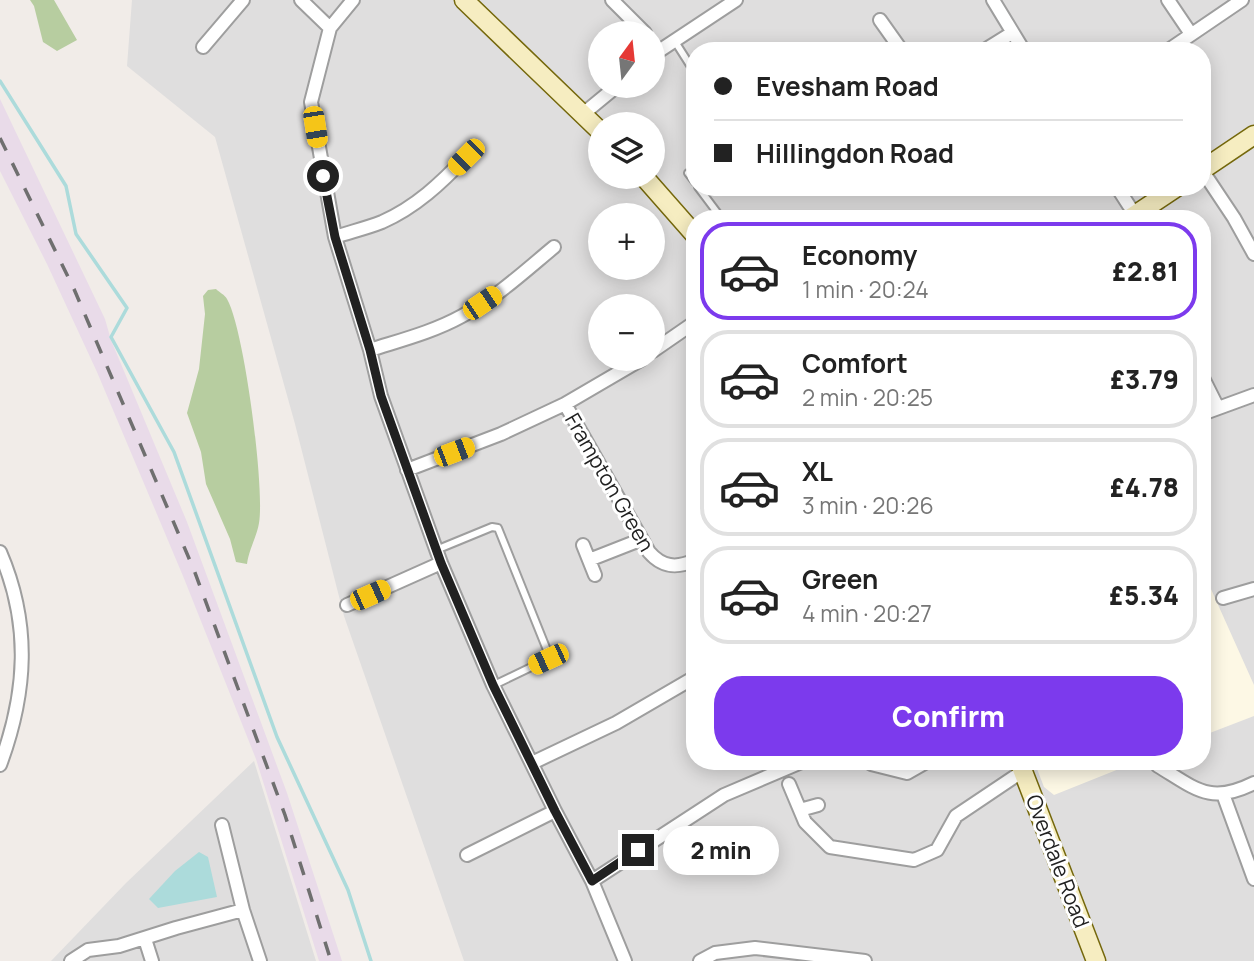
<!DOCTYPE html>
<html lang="en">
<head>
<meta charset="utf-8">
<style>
  body { margin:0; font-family:Manrope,sans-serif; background:#f2f2f2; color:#222; height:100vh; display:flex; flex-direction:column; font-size:26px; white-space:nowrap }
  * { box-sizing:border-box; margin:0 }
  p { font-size:23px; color:#767676 }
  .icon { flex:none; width:38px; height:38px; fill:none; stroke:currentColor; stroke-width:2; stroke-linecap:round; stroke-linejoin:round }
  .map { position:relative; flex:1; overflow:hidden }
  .drawer { position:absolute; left:686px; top:210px; width:525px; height:560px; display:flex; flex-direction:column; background:#fff; border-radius:28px; box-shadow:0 4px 18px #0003 }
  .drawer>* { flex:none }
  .hud { position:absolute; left:686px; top:42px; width:525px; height:154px; border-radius:28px; box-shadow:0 4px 18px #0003; display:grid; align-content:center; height:154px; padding:0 28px; background:#fff }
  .needle { width:46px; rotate:15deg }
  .fabs { position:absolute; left:588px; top:21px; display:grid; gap:14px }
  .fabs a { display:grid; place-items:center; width:77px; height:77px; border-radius:50%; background:#fff; box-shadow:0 4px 18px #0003; font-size:35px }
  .end { position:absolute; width:32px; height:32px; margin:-16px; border:9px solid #212121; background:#fff; box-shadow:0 0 0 4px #fff }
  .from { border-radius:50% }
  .bubble { position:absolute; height:49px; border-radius:24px; background:#fff; box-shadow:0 4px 18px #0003; font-size:23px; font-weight:800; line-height:49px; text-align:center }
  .car { position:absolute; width:21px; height:42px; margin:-21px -10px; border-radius:9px; box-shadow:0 0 5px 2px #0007; background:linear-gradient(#f5c518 24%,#345 0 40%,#f5c518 0 76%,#345 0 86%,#f5c518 0) }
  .hud b { display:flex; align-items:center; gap:24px; height:66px; font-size:26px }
  .hud b+b { border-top:2px solid #e0e0e0 }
  .hud i { width:18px; height:18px; background:#222 }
  ul { padding:12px 0 0; list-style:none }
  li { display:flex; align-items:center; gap:21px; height:98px; margin:0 14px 10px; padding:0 14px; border:4px solid #e0e0e0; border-radius:28px }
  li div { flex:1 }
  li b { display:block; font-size:26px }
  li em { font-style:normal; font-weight:800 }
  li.selected { border-color:#7c3aed }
  li>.icon { width:63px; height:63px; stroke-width:1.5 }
  .button { display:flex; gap:14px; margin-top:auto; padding:14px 28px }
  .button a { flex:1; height:80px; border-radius:28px; background:#7c3aed; color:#fff; font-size:28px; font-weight:800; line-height:80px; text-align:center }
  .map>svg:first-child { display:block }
</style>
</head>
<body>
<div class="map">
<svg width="1254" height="961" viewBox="0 0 1254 961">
  <rect width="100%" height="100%" fill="#f1ece8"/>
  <path fill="#dfdede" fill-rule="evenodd" d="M132,0H1254V961H464L344,616L295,424L215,137L127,66ZM600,33H653V86H600ZM695,51H1202V187H695ZM600,124H653V177H600ZM600,215H653V268H600ZM695,219H1202V761H695ZM600,306H653V359H600Z
    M254,761L316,961H51L126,883Z"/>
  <path fill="#e9dbe9" d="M0,99L105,319L111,340L187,522L287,793L342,961H319L256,759L183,576L97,372L47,264L0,171Z"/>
  <path fill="#fdf8e5" d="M1202,569L1254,685V716L1202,736Z
    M1034,761H1139L1054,795L1044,787Z"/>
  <path fill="#b7cda0" d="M30,0H54L77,40L57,51L43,42L34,6Z
    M216,289C219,292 225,295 227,299C244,328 265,488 259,523C257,536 249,549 247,564L236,562L230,539L206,484L201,452L187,413L199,369L205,314L203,296L208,290Z"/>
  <path fill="#acdbdb" d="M199,852L208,857L217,897L158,908L149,899L175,871Z"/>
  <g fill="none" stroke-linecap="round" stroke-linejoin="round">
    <path stroke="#acdbdb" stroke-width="3.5" d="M0,81L66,186L76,234L127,308L111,337L174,452L277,737L348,890L371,961"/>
    <g stroke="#9e9e9e" stroke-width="10">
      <path id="lane" d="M674,40L695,73
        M688,173L695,182
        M698,187L722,219
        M436,550L492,527L498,528L549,655L548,659L494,685"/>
    </g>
    <g stroke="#9e9e9e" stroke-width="16">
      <path id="street" d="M301,0L330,28
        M353,0L330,28L311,102L335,237L370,350L381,396L441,563L493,685L555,811L592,881L625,961
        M612,0L645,33
        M993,0L1024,51
        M1168,0L1191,34
        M880,20L902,51
        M203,47L243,0
        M983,51L1012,33
        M1167,51L1242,0
        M653,55L736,0
        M583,114L617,86
        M1202,170L1234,218L1254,254
        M1117,187L1135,215
        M335,237C350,232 367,228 382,222C416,207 441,183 466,157
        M370,350C401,340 433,332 462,316C496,298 525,271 554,247
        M653,351L695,322
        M1202,376L1218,408
        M565,404L649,552C662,567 676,569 695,560
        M1202,414L1254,395
        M407,470L501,434L565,404L642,359
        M583,545L595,575
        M0,552C31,624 27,692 0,765
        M589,560L640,540
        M1223,598L1254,589
        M347,605L441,563
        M532,763L616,723L695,677
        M871,764L907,773L928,761
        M1158,766C1196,789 1210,805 1254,783
        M789,784L805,822L830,847L914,860L937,850L956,816L1023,771
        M1223,794L1254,879
        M800,810L818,805
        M222,825L243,910L260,961
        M467,855L555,811
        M592,881L724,795L804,761
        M145,939L152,961
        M71,961L88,950L119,946L176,928L243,910
        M700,961L715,953L755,948L865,961"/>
    </g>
    <g stroke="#75680c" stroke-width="21">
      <path id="secondary" d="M464,0L600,131
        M1202,170L1254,135
        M644,177L695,235
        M1129,219L1177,187
        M1019,761L1096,961"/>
    </g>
    <use href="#lane" stroke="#fff" stroke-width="6"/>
    <use href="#street" stroke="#fff" stroke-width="12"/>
    <use href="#secondary" stroke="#f6edc1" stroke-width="18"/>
    <path stroke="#6f6f6f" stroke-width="3.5" stroke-dasharray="14 14" stroke-linecap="butt" d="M0,138L74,289L194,570L285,815L331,961"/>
  </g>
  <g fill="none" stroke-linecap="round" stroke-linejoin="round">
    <path stroke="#212121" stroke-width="9" d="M323,176L335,237L370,350L381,396L441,563L493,685L555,811L592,881L638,850"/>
  </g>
  <g text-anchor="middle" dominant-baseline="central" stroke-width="6" stroke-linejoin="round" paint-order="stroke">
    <g font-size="21" fill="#212121" stroke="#fff">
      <text transform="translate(610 482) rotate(60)">Frampton Green</text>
      <text transform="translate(1058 861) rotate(69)">Overdale Road</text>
    </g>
  </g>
</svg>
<div class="fabs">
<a><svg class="needle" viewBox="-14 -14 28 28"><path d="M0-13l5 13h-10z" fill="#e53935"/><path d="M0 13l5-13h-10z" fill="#767676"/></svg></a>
<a><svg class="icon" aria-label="layers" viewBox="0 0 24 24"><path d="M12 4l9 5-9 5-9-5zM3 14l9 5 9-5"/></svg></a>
<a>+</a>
<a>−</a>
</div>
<i class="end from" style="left:323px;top:176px"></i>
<i class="end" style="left:638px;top:850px"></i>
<div class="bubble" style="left:663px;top:826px;width:116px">2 min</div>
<i class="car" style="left:315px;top:127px;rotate:171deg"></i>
<i class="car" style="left:466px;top:157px;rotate:225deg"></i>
<i class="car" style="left:482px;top:303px;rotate:56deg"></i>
<i class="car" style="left:454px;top:452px;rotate:69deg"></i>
<i class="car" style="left:370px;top:595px;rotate:66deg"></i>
<i class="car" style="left:548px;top:659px;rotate:245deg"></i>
<div class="hud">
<b><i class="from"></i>Evesham Road</b>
<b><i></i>Hillingdon Road</b>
</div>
<section class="drawer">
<ul>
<li class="selected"><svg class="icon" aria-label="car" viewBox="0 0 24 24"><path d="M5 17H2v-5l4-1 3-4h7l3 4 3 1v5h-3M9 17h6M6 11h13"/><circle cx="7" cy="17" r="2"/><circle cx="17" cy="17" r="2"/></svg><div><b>Economy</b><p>1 min · 20:24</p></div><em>£2.81</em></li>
<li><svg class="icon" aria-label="car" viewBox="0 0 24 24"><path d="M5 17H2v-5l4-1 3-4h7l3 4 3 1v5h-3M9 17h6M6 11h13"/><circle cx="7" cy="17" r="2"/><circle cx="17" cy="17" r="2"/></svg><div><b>Comfort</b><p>2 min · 20:25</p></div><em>£3.79</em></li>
<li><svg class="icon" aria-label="car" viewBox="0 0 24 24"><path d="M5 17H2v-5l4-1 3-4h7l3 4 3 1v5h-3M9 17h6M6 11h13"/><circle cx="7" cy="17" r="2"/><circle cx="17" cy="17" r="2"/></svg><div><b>XL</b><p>3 min · 20:26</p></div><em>£4.78</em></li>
<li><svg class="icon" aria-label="car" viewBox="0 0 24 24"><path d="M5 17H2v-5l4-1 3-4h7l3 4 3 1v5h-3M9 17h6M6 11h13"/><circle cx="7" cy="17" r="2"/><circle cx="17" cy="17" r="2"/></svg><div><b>Green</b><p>4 min · 20:27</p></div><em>£5.34</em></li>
</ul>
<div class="button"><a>Confirm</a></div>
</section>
</div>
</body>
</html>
